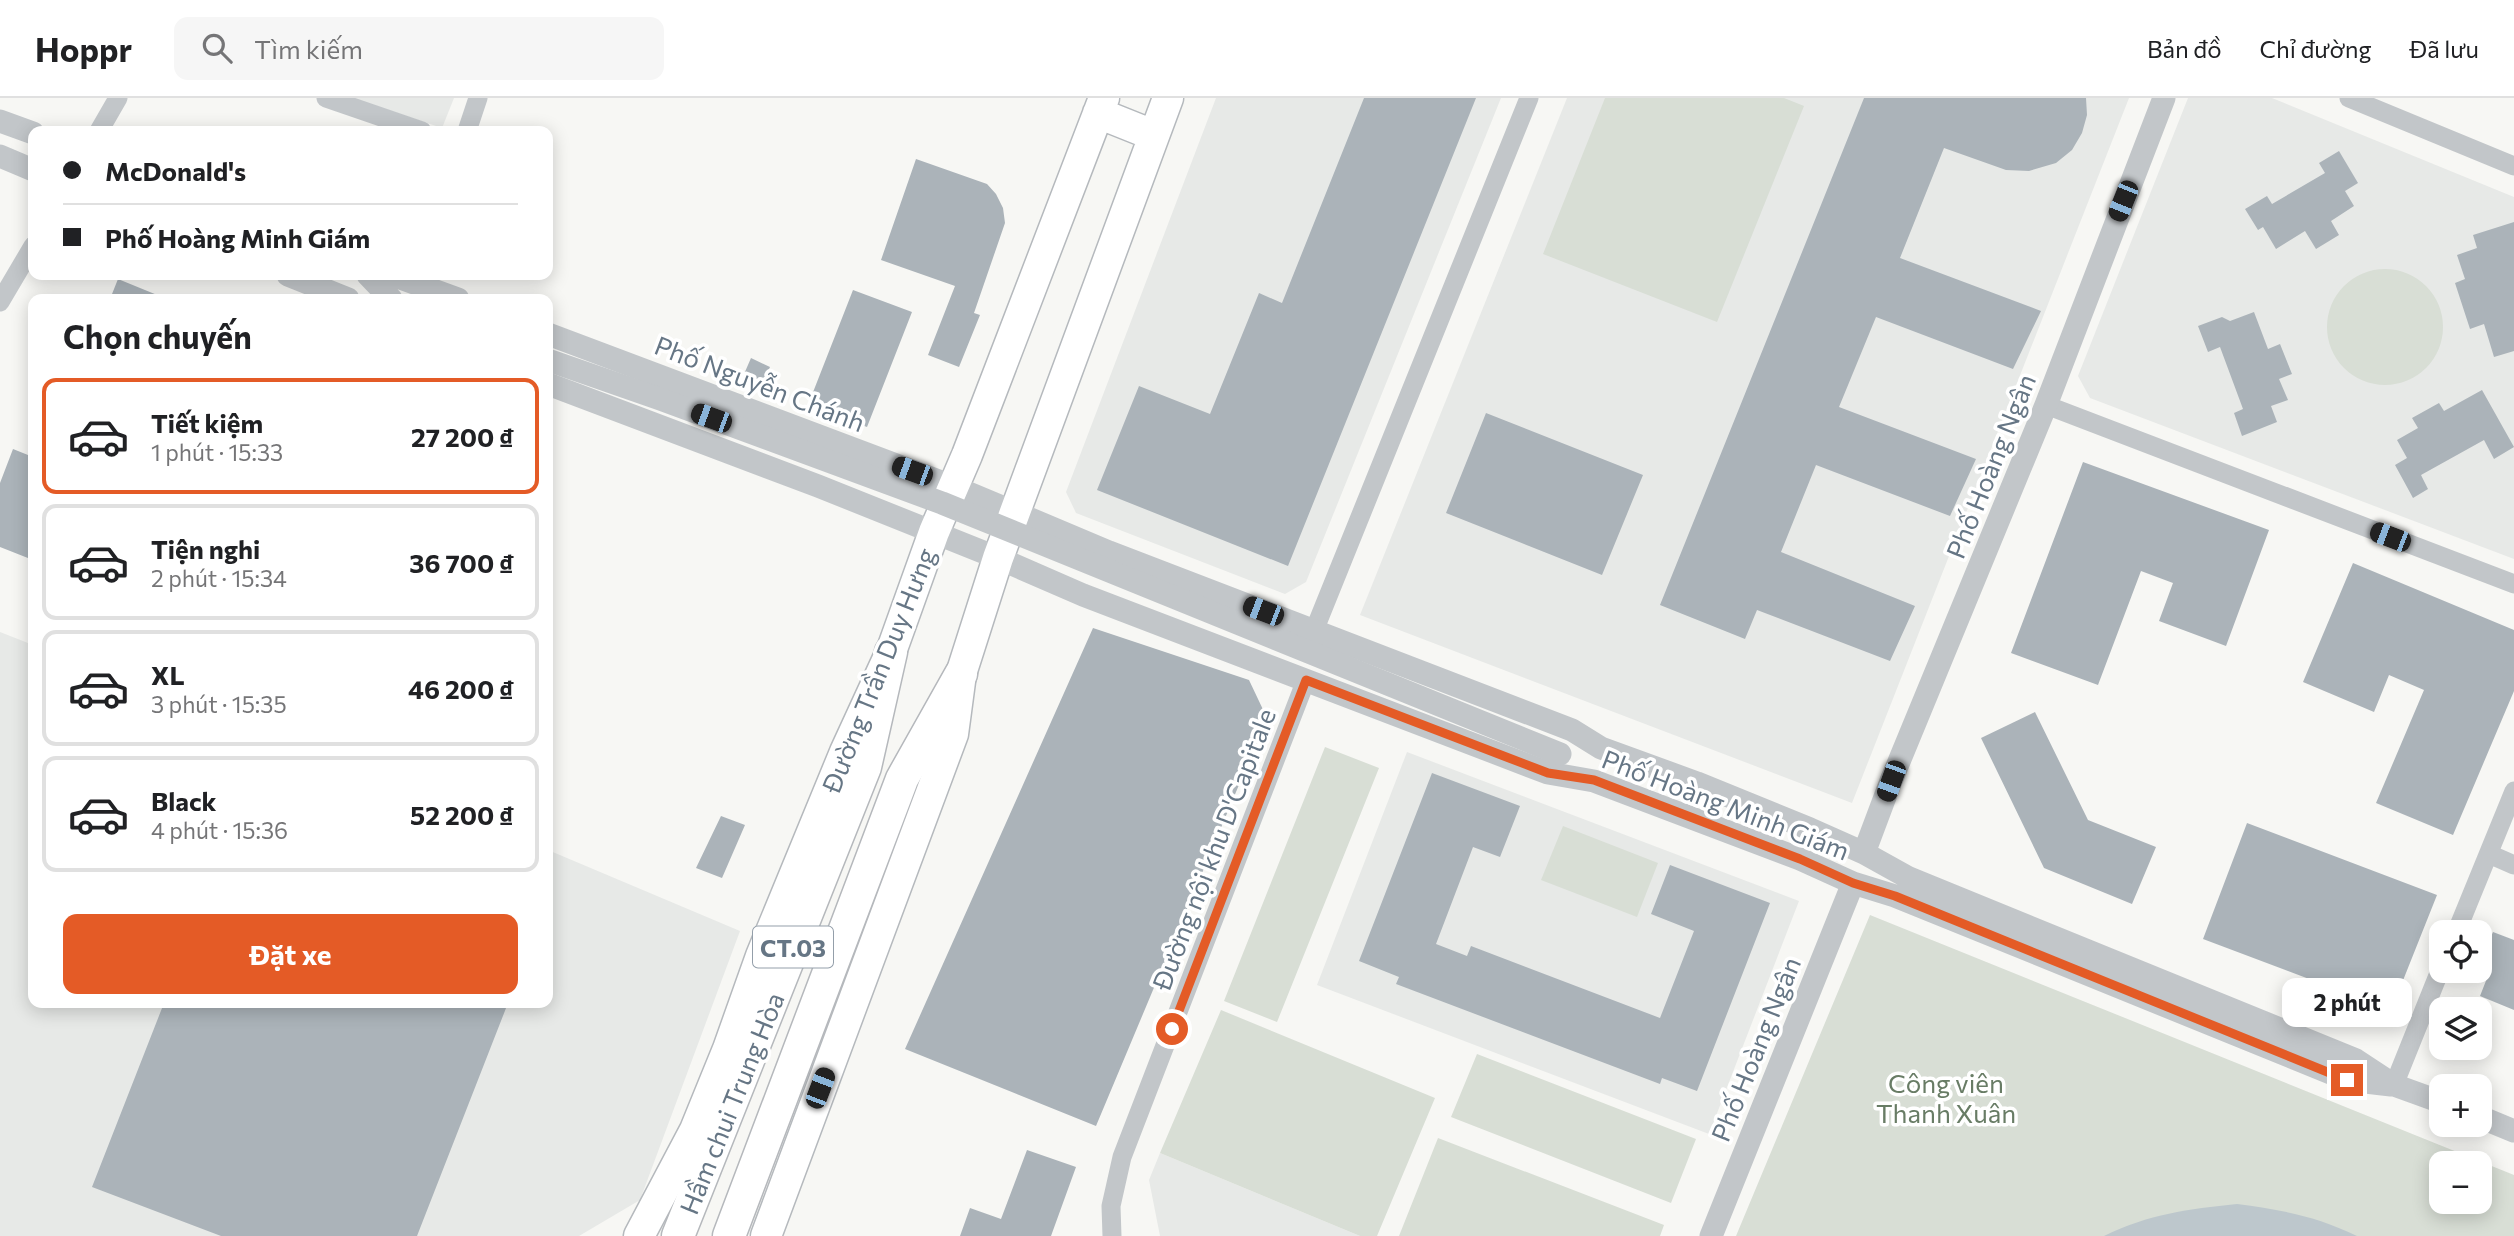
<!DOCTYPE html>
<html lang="vi">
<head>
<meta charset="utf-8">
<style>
  body { margin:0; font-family:Commissioner,sans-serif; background:#f6f6f6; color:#202124; height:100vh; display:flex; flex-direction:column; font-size:26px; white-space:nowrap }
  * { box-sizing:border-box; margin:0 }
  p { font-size:23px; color:#757577 }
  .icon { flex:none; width:38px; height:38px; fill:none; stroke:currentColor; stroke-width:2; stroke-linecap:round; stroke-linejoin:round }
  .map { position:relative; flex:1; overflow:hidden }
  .panel { position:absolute; left:28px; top:196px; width:525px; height:714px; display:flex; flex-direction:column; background:#fff; border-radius:14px; box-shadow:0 4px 18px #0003 }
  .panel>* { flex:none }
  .top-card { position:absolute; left:28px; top:28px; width:525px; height:154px; border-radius:14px; box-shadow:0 4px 18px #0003; display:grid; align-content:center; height:154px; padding:0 35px; background:#fff }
  .fabs { position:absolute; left:2429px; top:822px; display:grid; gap:14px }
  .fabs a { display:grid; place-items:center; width:63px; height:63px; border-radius:14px; background:#fff; box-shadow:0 4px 18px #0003; font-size:35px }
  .end { position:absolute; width:32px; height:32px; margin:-16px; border:9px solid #e45b26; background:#fff; box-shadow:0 0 0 4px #fff }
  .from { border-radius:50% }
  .bubble { position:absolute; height:49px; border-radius:14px; background:#fff; box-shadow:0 4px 18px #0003; font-size:23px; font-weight:700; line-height:49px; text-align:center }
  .car { position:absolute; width:21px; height:42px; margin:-21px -10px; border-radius:9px; box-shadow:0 0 5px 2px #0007; background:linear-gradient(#222 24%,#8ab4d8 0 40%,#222 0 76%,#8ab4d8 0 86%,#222 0) }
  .top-card b { display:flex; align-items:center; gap:24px; height:66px; font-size:26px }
  .top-card b+b { border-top:2px solid #e0e0e0 }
  .top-card i { width:18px; height:18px; background:#202124 }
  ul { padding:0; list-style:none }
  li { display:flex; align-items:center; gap:21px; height:116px; margin:0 14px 10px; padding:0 21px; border:4px solid #e0e0e0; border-radius:14px }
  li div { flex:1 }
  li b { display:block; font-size:26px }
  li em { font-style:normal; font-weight:700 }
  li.active { border-color:#e45b26 }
  li>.icon { width:63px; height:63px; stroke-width:1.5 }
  h2 { padding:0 35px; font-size:32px; line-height:84px }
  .primary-button { display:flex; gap:14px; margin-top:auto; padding:14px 35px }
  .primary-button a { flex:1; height:80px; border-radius:14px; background:#e45b26; color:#fff; font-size:28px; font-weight:700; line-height:80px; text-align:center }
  header { display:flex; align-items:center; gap:42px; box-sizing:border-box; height:98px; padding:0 35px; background:#fff; border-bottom:2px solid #e0e0e0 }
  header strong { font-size:33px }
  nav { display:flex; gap:38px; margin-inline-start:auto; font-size:24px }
  .search { width:490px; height:63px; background:#f6f6f6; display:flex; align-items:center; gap:18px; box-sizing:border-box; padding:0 24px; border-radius:14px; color:#757577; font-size:26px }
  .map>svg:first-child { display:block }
</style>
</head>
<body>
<header>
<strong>Hoppr</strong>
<div class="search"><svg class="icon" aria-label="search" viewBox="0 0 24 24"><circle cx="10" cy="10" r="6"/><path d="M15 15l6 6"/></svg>Tìm kiếm</div>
<nav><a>Bản đồ</a><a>Chỉ đường</a><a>Đã lưu</a></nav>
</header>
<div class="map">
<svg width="2514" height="1138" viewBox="0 0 2514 1138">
  <rect width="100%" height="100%" fill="#f7f7f4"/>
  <path fill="#e7e9e7" d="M353,0H454L442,30Z
    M1216,0H1501L1306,484L1285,496L1076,415L1066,394Z
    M1567,0H2129L1852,705L1360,517Z
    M2188,0H2272L2514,99V461L2090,300L2078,278Z
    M0,534L33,547V905H548V752L740,833L640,1102L579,1138H0Z
    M1407,654L1799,803L1709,1036L1317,887Z
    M1160,1055L1360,1138H1160L1149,1082Z"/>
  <path fill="#d8ded5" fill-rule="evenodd" d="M1605,0H1784L1804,8L1717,224L1543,156Z
    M2327 229a58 58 0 1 1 116 0a58 58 0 1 1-116 0Z
    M1325,649L1379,670L1277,924L1224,903Z
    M1563,728L1658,765L1637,819L1541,782Z
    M1870,817L2514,1077V1138H1736ZM2441,1066H2480V1104H2441Z
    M1221,912L1435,1000L1377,1138H1360L1160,1055Z
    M1477,956L1696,1041L1671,1105L1451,1019Z
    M1438,1040L1664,1127L1660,1138H1399Z"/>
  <path fill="#bdc7cc" d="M2237,1106C2282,1112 2316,1118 2357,1138H2104C2149,1116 2188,1111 2237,1106Z"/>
  <path fill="#abb3b9" d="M1364,0H1476L1288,468L1097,392L1139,288L1210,316L1259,195L1282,205Z
    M1864,0H2086L2087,17L2082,35L2072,52L2056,65L2029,73L2006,72L1944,50L1900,160L2041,213L2013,271L1876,219L1839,309L1976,361L1950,418L1816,367L1781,454L1915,508L1890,563L1757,512L1745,541L1660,507Z
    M2339,53L2358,85L2345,93L2354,108L2331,123L2339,137L2316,151L2305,133L2276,151L2263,129L2258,132L2245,111L2267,98L2272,106L2325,75L2319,65Z
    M916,61L987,86L996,96L1003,110L1005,125L974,215L980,217L959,269L928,257L955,188L881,162Z
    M2514,124V253L2494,259L2484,226L2470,231L2455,185L2465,181L2457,157L2477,150L2473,137Z
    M118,181L167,201H110Z
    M853,192L912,214L867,329L808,307Z
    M2254,214L2268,251L2280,246L2292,276L2279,281L2288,302L2271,308L2277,324L2242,338L2234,315L2243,311L2220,249L2208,254L2198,228L2222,219L2230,223Z
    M751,260L770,269L760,291L741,283Z
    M2482,292L2514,349L2494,361L2484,342L2421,377L2428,391L2413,400L2395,367L2407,360L2397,342L2418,330L2412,320L2439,305L2444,313Z
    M1486,315L1643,377L1602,477L1446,415Z
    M13,351L33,359V462L0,449V385Z
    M2083,364L2269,432L2226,548L2159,523L2173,485L2141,473L2098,587L2011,555Z
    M2353,465L2514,532V593L2453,737L2376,705L2424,592L2389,577L2374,614L2303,584Z
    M1093,530L1249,582L1267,620L1096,1028L905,951Z
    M2035,614L2088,722L2156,749L2132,806L2044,770L1981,640Z
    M1432,675L1520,708L1500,759L1473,749L1436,846L1467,858L1471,848L1660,920L1694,833L1651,816L1670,767L1770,805L1697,993L1662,980L1660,986L1396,886L1399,879L1359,863Z
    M721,718L745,727L722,780L696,770Z
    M2247,725L2437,797L2398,895L2391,892L2389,897L2382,895L2380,900L2373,897L2370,904L2203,841Z
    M2493,834L2514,842V912L2480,898L2491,870L2480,864Z
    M164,905H508L417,1138H221L92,1089Z
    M1027,1052L1076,1069L1051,1138H960L970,1110L1001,1121Z"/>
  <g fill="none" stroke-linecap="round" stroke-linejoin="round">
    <g stroke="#b5b9bd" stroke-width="33">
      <path id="primary" d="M1098,15L1153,37
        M639,1138L695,1032L728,951L761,858L845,654L891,554L934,434L967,357L1104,0
        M766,1138L953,636L961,576L998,460L1168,0"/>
    </g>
    <g stroke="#b5b8bc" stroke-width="35">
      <path id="trunk" d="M678,1138L865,669L891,554
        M729,1138L902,681L961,576"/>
    </g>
    <path stroke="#c2c6c9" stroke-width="19" d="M326,0L422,33
      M2349,0L2514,68
      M99,33L118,0
      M467,33L478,0
      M0,204L33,148
      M2046,307L2514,486
      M1314,533L1529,0
      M2489,756L2514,767
      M2456,835L2514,693
      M2394,987L2441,870
      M1112,1138L1111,1108L1122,1059L1306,582"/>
    <path stroke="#c2c6c9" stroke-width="23" d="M0,23L33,35
      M0,58L33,72
      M288,177L348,201
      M368,177L391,201
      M392,177L458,201
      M548,236L952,388L1109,454L1572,632L1601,650L1697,685L1810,731L1864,755L1909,780L2356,962L2394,987L2441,1004
      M548,286L818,388L998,460L1083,497L1548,675L1594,683L1800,761L1853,785L1895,798L2348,982L2391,987
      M1864,755L1891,683L2046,307L2164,0
      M2480,1019L2514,1033
      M1711,1138L1853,785"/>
    <use href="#primary" stroke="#fff" stroke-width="30"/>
    <use href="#trunk" stroke="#fff" stroke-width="32"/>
    <path stroke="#c2c6c9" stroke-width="23" d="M548,262L660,301L942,405L1560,656"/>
  </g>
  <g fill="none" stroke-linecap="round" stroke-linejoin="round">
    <path stroke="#e45b26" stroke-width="9" d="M1172,931L1306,582L1548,675L1594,682L1800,761L1853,785L1895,798L2347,982"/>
  </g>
  <g text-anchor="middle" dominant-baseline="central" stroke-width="7" stroke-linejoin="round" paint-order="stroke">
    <rect fill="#fff" stroke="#949faa" stroke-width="2" x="753" y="828.5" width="80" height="41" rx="5"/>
    <g font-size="24" font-weight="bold" fill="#667685">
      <text x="793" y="849">CT.03</text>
    </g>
    <g font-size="26" fill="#667685" stroke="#fff">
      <text transform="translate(760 285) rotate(21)">Phố Nguyễn Chánh</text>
      <text transform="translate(1990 368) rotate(-68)">Phố Hoàng Ngân</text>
      <text transform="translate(878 572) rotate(-68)">Đường Trần Duy Hưng</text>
      <text transform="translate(1726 706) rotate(21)">Phố Hoàng Minh Giám</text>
      <text transform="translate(1213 751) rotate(-69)">Đường nội khu D'Capitale</text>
      <text transform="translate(1755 951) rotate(-68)">Phố Hoàng Ngân</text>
      <text transform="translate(731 1005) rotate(-68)">Hầm chui Trung Hòa</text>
    </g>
    <g font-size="26" fill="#687c65" stroke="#fff">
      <text x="1946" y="984">Công viên<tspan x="1946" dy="30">Thanh Xuân</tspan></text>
    </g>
  </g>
</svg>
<div class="fabs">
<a><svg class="icon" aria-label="locate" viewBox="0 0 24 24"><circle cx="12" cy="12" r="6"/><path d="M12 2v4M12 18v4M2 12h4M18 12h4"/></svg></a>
<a><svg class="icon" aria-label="layers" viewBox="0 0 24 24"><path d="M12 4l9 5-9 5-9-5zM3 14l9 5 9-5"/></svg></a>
<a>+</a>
<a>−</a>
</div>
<i class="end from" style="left:1172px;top:931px"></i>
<i class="end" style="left:2347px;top:982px"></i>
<div class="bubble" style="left:2282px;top:880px;width:130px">2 phút</div>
<i class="car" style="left:2123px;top:103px;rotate:202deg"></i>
<i class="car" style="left:711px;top:320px;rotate:290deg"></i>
<i class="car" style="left:912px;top:373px;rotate:290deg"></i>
<i class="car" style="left:2390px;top:439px;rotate:291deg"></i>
<i class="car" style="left:1263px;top:513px;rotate:291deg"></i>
<i class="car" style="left:1891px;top:683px;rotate:200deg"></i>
<i class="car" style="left:820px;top:990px;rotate:21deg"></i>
<div class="top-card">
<b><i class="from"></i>McDonald's</b>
<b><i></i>Phố Hoàng Minh Giám</b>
</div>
<section class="panel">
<h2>Chọn chuyến</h2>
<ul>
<li class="active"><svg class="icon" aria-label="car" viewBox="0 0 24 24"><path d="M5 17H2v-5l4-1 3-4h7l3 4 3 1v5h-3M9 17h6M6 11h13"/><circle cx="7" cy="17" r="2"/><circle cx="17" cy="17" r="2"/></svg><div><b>Tiết kiệm</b><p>1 phút · 15:33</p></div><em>27 200 ₫</em></li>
<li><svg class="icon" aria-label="car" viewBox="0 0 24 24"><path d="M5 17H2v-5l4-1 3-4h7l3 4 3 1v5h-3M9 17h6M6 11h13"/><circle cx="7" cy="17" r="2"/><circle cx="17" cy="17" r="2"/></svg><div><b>Tiện nghi</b><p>2 phút · 15:34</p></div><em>36 700 ₫</em></li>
<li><svg class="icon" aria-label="car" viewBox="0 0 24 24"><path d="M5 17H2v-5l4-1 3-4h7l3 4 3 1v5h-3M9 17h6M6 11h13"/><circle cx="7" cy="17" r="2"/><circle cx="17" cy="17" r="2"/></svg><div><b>XL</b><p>3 phút · 15:35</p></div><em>46 200 ₫</em></li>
<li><svg class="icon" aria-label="car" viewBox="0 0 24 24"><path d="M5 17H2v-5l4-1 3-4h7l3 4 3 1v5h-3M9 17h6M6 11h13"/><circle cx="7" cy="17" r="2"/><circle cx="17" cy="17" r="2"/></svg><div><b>Black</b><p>4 phút · 15:36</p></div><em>52 200 ₫</em></li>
</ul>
<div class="primary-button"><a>Đặt xe</a></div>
</section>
</div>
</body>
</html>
